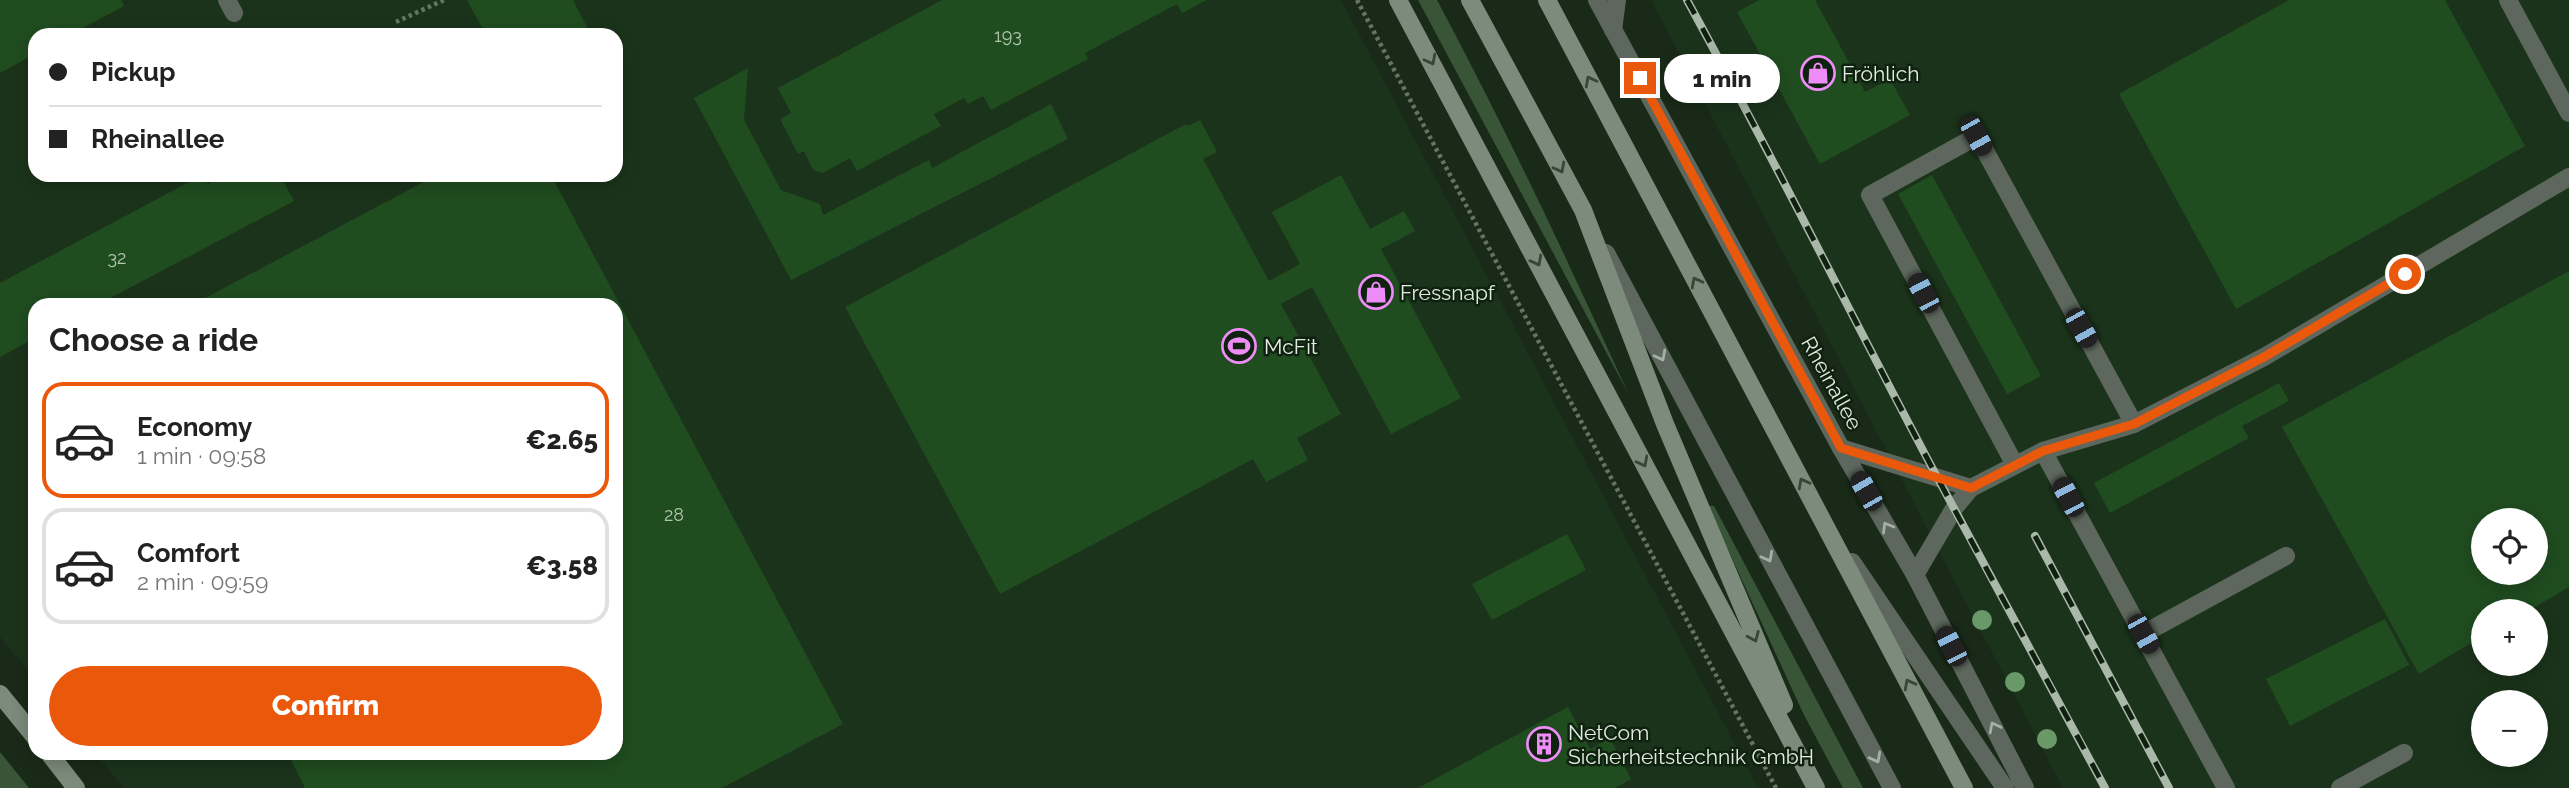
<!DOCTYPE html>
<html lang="en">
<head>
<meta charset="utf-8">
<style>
  body { margin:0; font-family:Raleway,sans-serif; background:#f2f2f2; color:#222; height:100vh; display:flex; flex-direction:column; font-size:26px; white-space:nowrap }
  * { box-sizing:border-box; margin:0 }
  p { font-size:23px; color:#767676 }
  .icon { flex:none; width:38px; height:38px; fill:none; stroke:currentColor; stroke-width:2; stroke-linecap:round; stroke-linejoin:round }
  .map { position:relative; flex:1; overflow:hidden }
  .sheet { position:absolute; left:28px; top:298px; width:595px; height:462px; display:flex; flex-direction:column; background:#fff; border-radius:21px; box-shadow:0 4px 18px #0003 }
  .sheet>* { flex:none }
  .hud { position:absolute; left:28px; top:28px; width:595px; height:154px; border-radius:21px; box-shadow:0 4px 18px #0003; display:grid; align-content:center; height:154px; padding:0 21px; background:#fff }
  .tools { position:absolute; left:2471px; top:508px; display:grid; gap:14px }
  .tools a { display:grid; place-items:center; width:77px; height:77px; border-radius:50%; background:#fff; box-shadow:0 4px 18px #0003; font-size:35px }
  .end { position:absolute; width:32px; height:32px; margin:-16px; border:9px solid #ea580c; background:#fff; box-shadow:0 0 0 4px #fff }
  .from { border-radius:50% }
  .bubble { position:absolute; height:49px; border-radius:24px; background:#fff; box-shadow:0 4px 18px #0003; font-size:23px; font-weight:800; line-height:49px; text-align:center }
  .car { position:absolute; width:21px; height:42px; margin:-21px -10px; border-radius:9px; box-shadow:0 0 5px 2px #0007; background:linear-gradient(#222 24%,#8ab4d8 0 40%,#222 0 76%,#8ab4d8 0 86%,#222 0) }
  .hud b { display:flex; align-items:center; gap:24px; height:66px; font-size:26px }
  .hud b+b { border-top:2px solid #e0e0e0 }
  .hud i { width:18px; height:18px; background:#222 }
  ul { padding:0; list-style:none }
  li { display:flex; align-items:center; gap:21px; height:116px; margin:0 14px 10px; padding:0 7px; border:4px solid #e0e0e0; border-radius:21px }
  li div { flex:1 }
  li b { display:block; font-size:26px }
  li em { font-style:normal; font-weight:800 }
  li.active { border-color:#ea580c }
  li>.icon { width:63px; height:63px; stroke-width:1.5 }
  h2 { padding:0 21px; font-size:32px; line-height:84px }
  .primary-button { display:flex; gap:14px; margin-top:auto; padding:14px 21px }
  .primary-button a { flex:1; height:80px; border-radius:42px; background:#ea580c; color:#fff; font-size:28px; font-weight:800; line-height:80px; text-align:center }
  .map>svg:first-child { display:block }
</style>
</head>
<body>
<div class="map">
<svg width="2569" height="788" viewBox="0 0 2569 788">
  <rect width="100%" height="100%" fill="#192b18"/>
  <path fill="#1b331b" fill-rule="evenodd" d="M0,0H1341L1758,788H124L95,753L616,752V304H35V679L0,637ZM35,35H616V175H35Z
    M1651,0H2569V788H2063ZM2483,520H2536V572H2483ZM2483,611H2536V663H2483ZM2483,702H2536V754H2483Z"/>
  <path fill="#385537" d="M1418,0H1437C1506,129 1568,261 1628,393Z
    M1708,506H1714L1863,788H1843L1803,713Z
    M0,752L29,788H0Z"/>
  <path fill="#204d20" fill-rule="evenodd" d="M0,0H121L124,6L70,35H35V54L0,73Z
    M467,0H573L588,29L578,35H486Z
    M942,0H1207L1182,13L1177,4L1085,53L1088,59L991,110L983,96L968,104L964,98L934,114L941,126L857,171L850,158L823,173L813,170L804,151L798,154L780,119L791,113L778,88Z
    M1759,0H1815L1865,92L1890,79L1910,115L1820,164L1737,12Z
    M2289,0H2445L2525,146L2236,309L2119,94Z
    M748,68L744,120L781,190L820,204L823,215L929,160L932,168L1051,104L1068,139L791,280L694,98Z
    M1200,120L1217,152L1203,159L1269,281L1300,264L1272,212L1341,175L1370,229L1404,211L1415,231L1381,249L1461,398L1391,434L1312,287L1281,304L1341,414L1297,438L1308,460L1266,482L1253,459L1000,594L845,307L1186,124L1188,126Z
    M202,175L208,184L225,175H280L294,201L99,304H35V338L0,357V283Z
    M437,175H551L843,724L722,788H305L287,752H616V304H194Z
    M1932,175L2041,376L2007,394L1898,194Z
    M2569,271V587L2528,611H2483V636L2419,674L2282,427ZM2483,520H2536V572H2483Z
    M2279,383L2289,401L2242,426L2249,438L2110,513L2094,483Z
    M1567,534L1586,570L1492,620L1472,584Z
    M2385,619L2409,665L2290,726L2266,679Z
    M1568,707L1590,749L1610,738L1631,779L1615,788H1418Z"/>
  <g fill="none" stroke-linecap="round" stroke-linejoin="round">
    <path stroke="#657564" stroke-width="4.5" stroke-dasharray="3.5 3.5" stroke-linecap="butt" d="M1357,0L1776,788
      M396,22L444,0"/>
    <path stroke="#5d675d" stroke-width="18" d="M2508,0L2569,113
      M1613,30L1617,0
      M1841,448L1971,488
      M2043,451L2226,788
      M2015,465L1870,195L1977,136L2134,424
      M1915,575L1955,507L1971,488L2043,451L2134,424L2264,357L2569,177
      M2143,634L2286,556
      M2340,788L2404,753"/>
    <path stroke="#5d675d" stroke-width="18" d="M227,0L234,13
      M1597,0L1841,448L1915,575L2025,788
      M1606,253L1892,788
      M1852,562L2005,788"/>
    <path stroke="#7c8b7b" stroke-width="18" d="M1398,0L1816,788
      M1470,0L1583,210L1665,424L1784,705
      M1547,0L1964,788
      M0,694L35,737
      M48,752L76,788"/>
    <g stroke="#aab8a9" stroke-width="8">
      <path id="rail" d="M1687,0C1773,157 1852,317 1936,475C1992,580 2049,683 2105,788
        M2035,536L2169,788"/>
    </g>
    <use href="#rail" stroke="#0f220f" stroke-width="5" stroke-dasharray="16" stroke-linecap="butt"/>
  </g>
  <g fill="#6a9969">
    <circle cx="1982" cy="620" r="10"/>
    <circle cx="2015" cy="682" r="10"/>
    <circle cx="2047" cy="739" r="10"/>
  </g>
  <defs><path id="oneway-chevron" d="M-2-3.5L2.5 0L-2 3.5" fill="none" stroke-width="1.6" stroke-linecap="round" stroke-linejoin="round" transform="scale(1.75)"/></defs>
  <g stroke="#354735">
    <use href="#oneway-chevron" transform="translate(1431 60) rotate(62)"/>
    <use href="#oneway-chevron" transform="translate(1590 81) rotate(-118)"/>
    <use href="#oneway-chevron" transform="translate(1560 168) rotate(62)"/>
    <use href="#oneway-chevron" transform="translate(1537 261) rotate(62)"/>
    <use href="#oneway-chevron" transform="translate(1696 282) rotate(-118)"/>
    <use href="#oneway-chevron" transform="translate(1643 462) rotate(62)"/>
    <use href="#oneway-chevron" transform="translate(1803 483) rotate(-118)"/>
    <use href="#oneway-chevron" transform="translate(1754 637) rotate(67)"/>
    <use href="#oneway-chevron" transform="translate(1909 684) rotate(-118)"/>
  </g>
  <g stroke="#a5b0a4">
    <use href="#oneway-chevron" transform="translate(1661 356) rotate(62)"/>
    <use href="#oneway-chevron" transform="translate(1887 527) rotate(-120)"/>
    <use href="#oneway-chevron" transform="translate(1768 557) rotate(62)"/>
    <use href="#oneway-chevron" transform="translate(1994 727) rotate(-117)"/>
    <use href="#oneway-chevron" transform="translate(1876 758) rotate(62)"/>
  </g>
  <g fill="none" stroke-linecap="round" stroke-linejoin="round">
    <path stroke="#ea580c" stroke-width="9" d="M1640,78L1841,448L1971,488L2043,451L2134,424L2264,357L2405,274"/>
  </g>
  <defs>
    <g id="shop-ring" transform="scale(1.75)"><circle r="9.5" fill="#0f220f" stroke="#ee8cf8" stroke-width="1.5"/><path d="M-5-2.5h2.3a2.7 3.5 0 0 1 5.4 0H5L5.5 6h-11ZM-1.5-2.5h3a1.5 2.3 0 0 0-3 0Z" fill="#ee8cf8"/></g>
    <g id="stadium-ring" transform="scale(1.75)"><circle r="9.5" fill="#0f220f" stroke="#ee8cf8" stroke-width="1.5"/><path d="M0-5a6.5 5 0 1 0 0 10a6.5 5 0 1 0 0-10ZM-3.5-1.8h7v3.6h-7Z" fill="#ee8cf8"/></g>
    <g id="building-ring" transform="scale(1.75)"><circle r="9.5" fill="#0f220f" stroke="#ee8cf8" stroke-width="1.5"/><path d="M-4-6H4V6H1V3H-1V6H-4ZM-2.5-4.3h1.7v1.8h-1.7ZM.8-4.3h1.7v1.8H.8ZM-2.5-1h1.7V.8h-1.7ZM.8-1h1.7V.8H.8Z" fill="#ee8cf8"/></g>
  </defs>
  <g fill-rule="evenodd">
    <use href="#shop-ring" x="1818" y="73"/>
    <use href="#shop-ring" x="1376" y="292"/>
    <use href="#stadium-ring" x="1239" y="346"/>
    <use href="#building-ring" x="1544" y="744"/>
  </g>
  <g text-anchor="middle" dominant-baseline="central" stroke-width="5" stroke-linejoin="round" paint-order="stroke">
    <g font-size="18" fill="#b0c4af">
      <text x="1008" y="35">193</text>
      <text x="117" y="257">32</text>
      <text x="674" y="514">28</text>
    </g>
    <g font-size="21" fill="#e0ecdf" stroke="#0f220f" text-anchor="start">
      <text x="1842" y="73">Fröhlich</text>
      <text x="1400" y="292">Fressnapf</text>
      <text x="1264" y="346">McFit</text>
      <text x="1568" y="732">NetCom<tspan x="1568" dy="24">Sicherheitstechnik GmbH</tspan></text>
    </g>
    <g font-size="21" fill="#e0ecdf" stroke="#0f220f">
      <text transform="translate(1832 383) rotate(61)">Rheinallee</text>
    </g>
  </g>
</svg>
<div class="tools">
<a><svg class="icon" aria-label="locate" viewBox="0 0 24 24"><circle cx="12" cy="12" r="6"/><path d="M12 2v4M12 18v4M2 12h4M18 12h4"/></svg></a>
<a>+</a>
<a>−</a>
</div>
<i class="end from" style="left:2405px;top:274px"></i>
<i class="end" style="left:1640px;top:78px"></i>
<div class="bubble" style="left:1664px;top:54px;width:116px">1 min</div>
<i class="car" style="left:1976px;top:136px;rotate:151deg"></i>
<i class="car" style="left:1923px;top:293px;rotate:332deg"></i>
<i class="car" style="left:2081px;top:328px;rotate:151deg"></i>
<i class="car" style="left:1866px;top:491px;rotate:330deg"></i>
<i class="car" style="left:2068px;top:497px;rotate:332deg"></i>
<i class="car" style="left:2143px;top:634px;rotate:151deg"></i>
<i class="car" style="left:1951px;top:646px;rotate:333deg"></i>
<div class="hud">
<b><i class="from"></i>Pickup</b>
<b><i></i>Rheinallee</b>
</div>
<section class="sheet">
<h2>Choose a ride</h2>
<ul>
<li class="active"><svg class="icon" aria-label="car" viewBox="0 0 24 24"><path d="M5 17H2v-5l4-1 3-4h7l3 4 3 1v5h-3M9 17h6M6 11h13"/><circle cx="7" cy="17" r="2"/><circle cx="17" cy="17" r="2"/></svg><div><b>Economy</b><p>1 min · 09:58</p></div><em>€2.65</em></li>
<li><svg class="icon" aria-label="car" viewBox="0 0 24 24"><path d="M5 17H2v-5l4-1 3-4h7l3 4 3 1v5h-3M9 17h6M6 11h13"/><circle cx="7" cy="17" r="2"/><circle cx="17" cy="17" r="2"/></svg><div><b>Comfort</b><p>2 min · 09:59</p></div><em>€3.58</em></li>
</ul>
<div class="primary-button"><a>Confirm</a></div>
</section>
</div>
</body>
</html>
